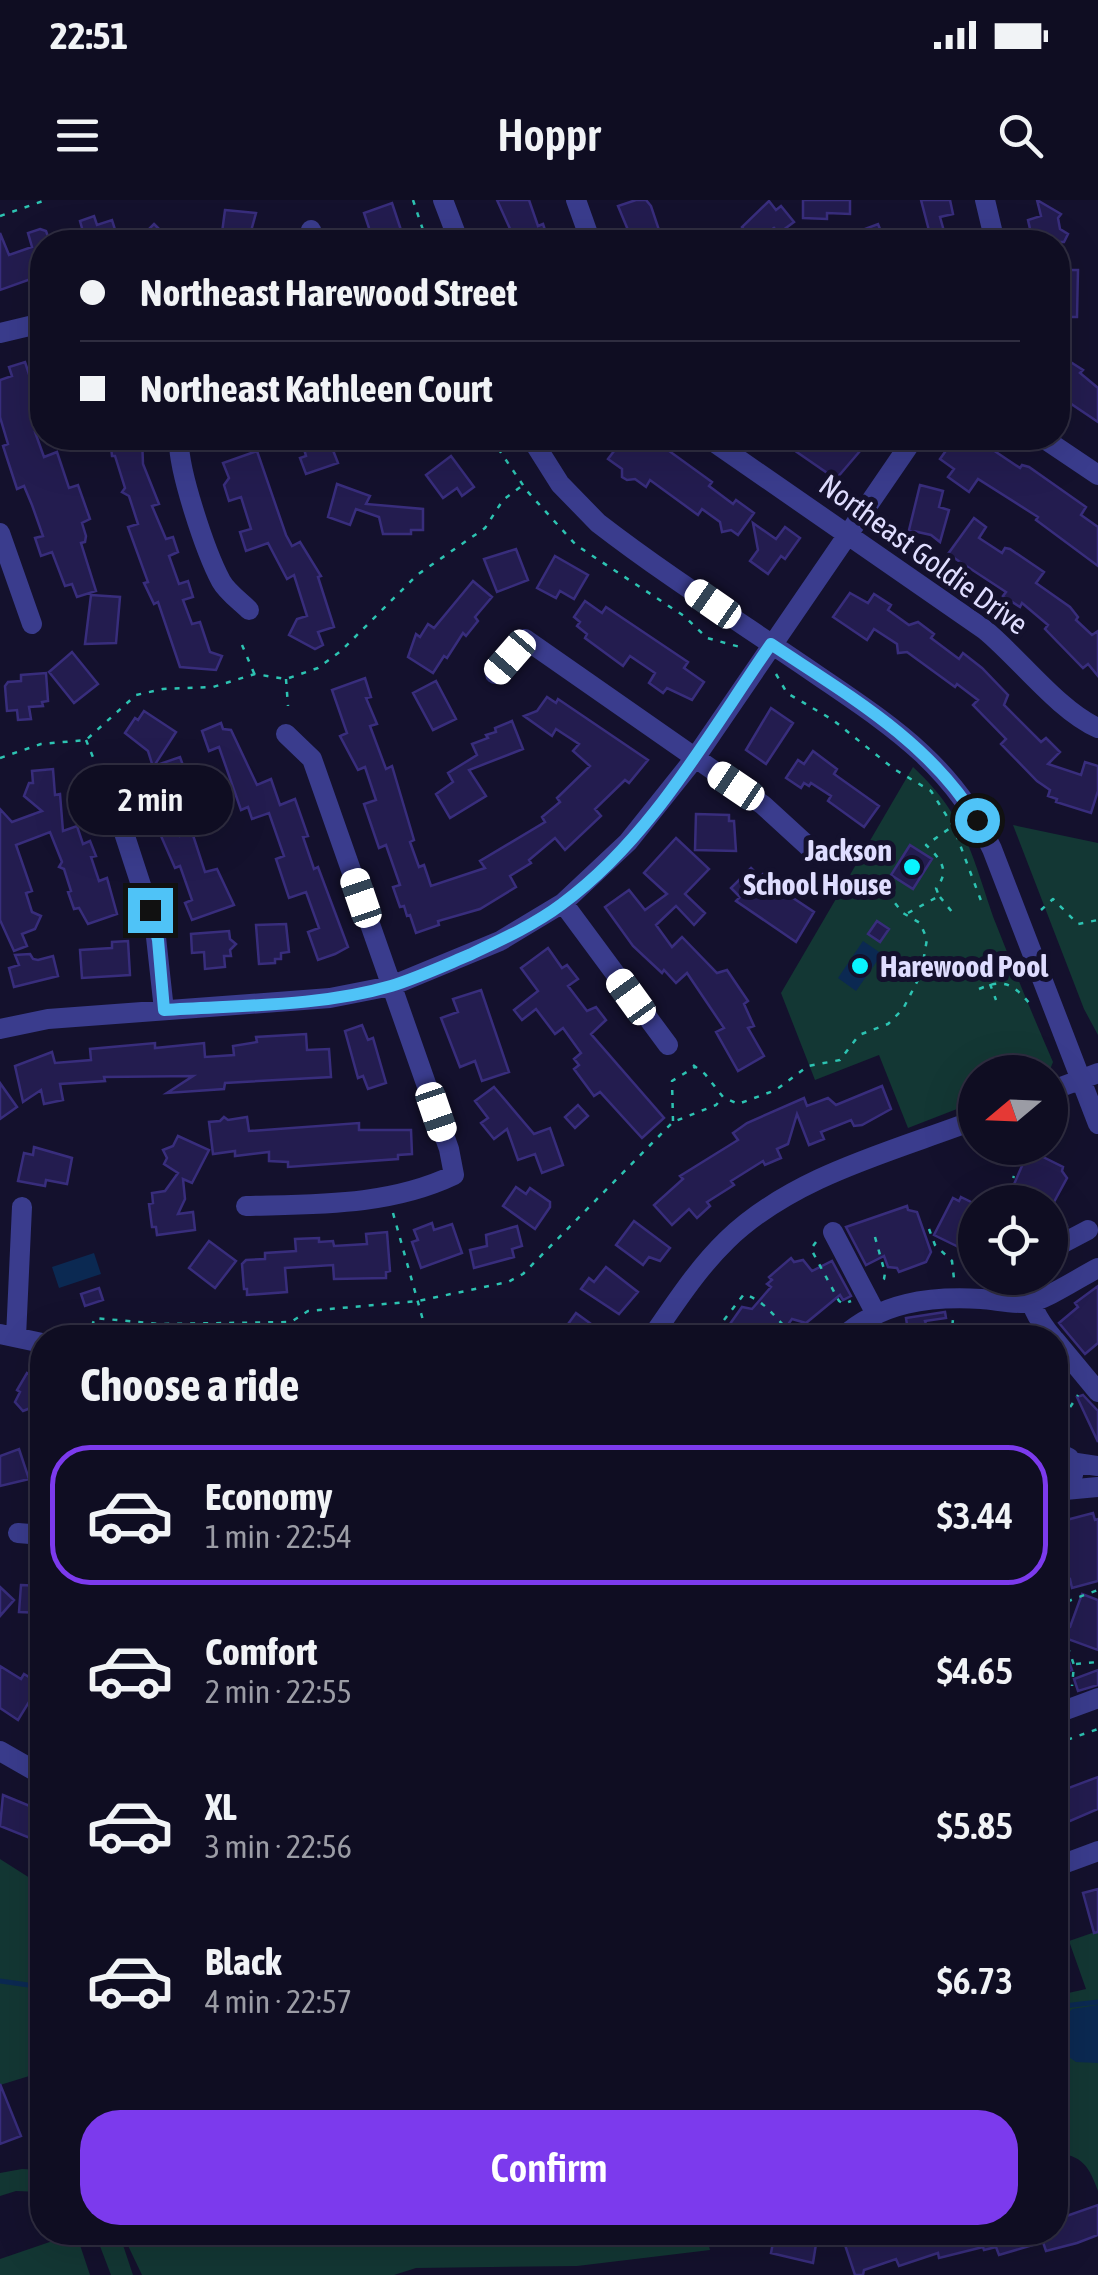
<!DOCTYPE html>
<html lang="en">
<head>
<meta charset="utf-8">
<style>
  body { margin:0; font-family:"Asap Condensed",sans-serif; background:#18162a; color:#f1f3f6; height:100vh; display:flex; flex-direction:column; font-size:38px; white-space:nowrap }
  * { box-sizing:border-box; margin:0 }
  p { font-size:32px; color:#9b9ca5 }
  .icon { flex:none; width:55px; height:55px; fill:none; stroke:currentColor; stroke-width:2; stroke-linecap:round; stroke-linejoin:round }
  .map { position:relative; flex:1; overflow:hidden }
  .drawer { position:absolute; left:30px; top:1125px; width:1038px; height:920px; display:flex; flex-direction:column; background:#0f0d22; border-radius:40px; box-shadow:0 10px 40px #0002,0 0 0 2px #2f2d40 }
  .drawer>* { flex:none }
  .guide { position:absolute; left:30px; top:30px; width:1040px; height:220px; border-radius:40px; box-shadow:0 10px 40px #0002,0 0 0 2px #2f2d40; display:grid; align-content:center; height:220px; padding:0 50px; background:#0f0d22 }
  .needle { width:65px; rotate:251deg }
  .buttons { position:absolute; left:958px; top:855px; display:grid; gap:20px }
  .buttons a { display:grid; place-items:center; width:110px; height:110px; border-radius:50%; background:#0f0d22; box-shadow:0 10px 40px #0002,0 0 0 2px #2f2d40; font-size:50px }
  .end { position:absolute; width:45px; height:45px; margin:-22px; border:12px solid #4fc3f7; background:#111; box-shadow:0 0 0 5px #111 }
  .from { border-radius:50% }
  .bubble { position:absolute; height:70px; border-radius:35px; background:#0f0d22; box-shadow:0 10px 40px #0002,0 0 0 2px #2f2d40; font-size:32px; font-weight:600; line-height:70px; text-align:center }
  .car { position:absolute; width:30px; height:60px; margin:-30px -15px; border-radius:12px; box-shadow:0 0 8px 2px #0007; background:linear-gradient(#fff 24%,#345 0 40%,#fff 0 76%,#345 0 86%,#fff 0) }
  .guide b { display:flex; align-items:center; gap:35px; height:95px; font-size:38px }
  .guide b+b { border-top:2px solid #2f2d40 }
  .guide i { width:25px; height:25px; background:#f1f3f6 }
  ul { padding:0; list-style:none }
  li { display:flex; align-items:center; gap:30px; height:140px; margin:0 20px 15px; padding:0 30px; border:5px solid transparent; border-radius:40px }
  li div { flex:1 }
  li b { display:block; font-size:38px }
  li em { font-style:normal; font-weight:600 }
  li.on { border-color:#7c3aed }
  li>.icon { width:90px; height:90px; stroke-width:1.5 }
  h2 { padding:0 50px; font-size:45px; line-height:120px }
  .cta { display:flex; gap:20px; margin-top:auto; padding:20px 50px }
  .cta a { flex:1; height:115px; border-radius:40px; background:#7c3aed; color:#fff; font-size:40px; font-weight:600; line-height:115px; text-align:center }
  .status { display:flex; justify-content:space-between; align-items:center; height:70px; padding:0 50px; background:#0f0d22; direction:ltr }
  .status svg { height:28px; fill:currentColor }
  header { display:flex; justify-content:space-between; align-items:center; height:130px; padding:0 50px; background:#0f0d22; font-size:45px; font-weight:600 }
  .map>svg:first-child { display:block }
</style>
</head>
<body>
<div class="status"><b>22:51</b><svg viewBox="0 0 49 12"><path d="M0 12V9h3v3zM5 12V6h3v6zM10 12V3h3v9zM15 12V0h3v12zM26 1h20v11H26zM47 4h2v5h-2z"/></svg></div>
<header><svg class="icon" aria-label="menu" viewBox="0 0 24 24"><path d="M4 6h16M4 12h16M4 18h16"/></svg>Hoppr<svg class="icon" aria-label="search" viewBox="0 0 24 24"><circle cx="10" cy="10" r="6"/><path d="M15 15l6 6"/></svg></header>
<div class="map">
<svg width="1098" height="2075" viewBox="0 0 1098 2075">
  <rect width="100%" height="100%" fill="#14112d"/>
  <path fill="#133734" d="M913,567C968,618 972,658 996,724C1014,770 1033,816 1053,862L1049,872H975V902L908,928L879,855L815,880L781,793Z
    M1013,625L1098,643V835L1084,809Z
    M0,1659L33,1680L42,1681V1880L39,1873L0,1885Z
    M1098,1731V1991C1089,1966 1082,1955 1055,1953V1796L1086,1789L1069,1741Z
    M22,1969L42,1970V1992L16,1991L0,1996V1973Z
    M705,2032L710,2050L577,2066L416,2068L394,2075H142L122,2033Z
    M76,2033L90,2075H0V2059Z
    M95,2033H119L133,2075H111Z"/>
  <path fill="#0b2952" d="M863,741L882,754L856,791L838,778Z
    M94,1053L101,1074L59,1088L52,1067Z
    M1098,1805V1863L1076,1862L1055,1847V1827L1072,1809Z"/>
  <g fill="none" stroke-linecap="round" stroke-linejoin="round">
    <path stroke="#0b2952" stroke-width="5" d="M0,1781L42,1787
      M1055,1807L1098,1802"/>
  </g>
  <path fill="#231c4f" stroke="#382d7c" stroke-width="2.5" d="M497,0H529L538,26L543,24L549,42H516Z
    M636,0H646L651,6L661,36L633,42L618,6Z
    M803,0H850V14L827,13V19L803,18Z
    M921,0H950L953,14L940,17L947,42H932Z
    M1037,0L1061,14L1058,18L1060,29L1068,34L1064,42H1033L1028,20L1041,16Z
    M769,1L776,10L781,6L794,22L779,33L774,28L754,42L742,27Z
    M392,3L405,42H368L363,30L369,28L364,13Z
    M225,10L256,13L248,42L221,40Z
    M94,16L97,25L112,20L119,42H86L80,21Z
    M154,24L172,42H136Z
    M878,24L885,42H834L833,41Z
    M40,29L46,31L50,42H42V75L0,90V33L9,55L32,47L28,33Z
    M1058,70H1078L1077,117H1058Z
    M1058,154L1083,170L1080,173L1098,188V222L1058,195Z
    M25,162L42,214V229L35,232L44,257L57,252L69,288L78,285L90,319L82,323L86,336L85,342L81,343L96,391L77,397L72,384L65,386L52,352L41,356L35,338L43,336L32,305L24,286L17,289L3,246L8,244L0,217V180L12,176L9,167Z
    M110,238H142L143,264L159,304L152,306L166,339L173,337L178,352L169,356L179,384L188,381L193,397L183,400L192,424L200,422L210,452L222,456L216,470L180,467L158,402L154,404L144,383L148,382L128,327L138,324L129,296L122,292L125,288L115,256H112Z
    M624,238H640L651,245L654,240L712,282L709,286L733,304L736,300L754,313L738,335L731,330L722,332L720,322L702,309L698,315L650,280L646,287L635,279L627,280L622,277V269L608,259Z
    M794,238H850L847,242L860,251L836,279L788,246Z
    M955,238H986L1000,247L996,252L1020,268L1022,265L1029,267L1086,307L1081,315L1098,327V366L1036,320L1038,317L978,279L969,292L948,277L954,269L940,259Z
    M329,240L338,263L306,274L300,258L306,256L304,249Z
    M257,251L286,335L292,346L300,342L321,376L318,377L334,427L318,432L323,445L315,449L289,435L297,419L307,416L294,375L287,379L268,343L246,351L240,332L251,329L241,297L229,301L224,285L229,278L223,263Z
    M451,256L474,287L462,296L457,288L443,298L426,275Z
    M337,284L370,296L366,304L423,309V330H411V334H383L379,317L356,309L350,325L328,317Z
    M920,285L943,291L939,307L949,310L940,342L931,335L909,330Z
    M974,318L986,327L979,338L1002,353L1005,348L1010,349L1044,372L1036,383L1070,407L1078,417L1076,420L1092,435L1098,431V476L1088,464L1083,468L1045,429L1048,425L1022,403L1020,407L1003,396L1006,392L948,354Z
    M753,323L776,339L785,327L800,338L785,359L781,356L768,374L750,361L758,350Z
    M516,349L528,380L497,392L484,359Z
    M555,356L588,375L574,399L560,391L556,398L537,388Z
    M473,381L492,397L475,417L478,421L466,436L463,433L447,458L444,456L433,473L408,457L416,434L420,437L428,424L434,428Z
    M850,393L868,403L874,394L891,405L888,410L909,425L918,422L934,434L931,438L959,459L963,453L982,468L1008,495L1004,505L1041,542L1046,538L1060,552L1048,564L1081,575L1085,562L1098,566V591L1091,613L1056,602L1057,599L1048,596L1050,590L1037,581L1001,544L1006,539L973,505L978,500L957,484L955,487L907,452L898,453L897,444L874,429L867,440L833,417Z
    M91,395L120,397L116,443L85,444Z
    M585,401L602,413L606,407L688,462L684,468L704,482L692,500L667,488L663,493L649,483L655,473L630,456L623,466L585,438L587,434L577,426L580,422L574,417Z
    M72,452L98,484L74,503L49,472Z
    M46,473L48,501L42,502L43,506L29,507L31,519L18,520L17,510L7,511L5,486L8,482L21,481V475Z
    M365,478L371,497L366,498L377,524L370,526L386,569L392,566L414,640L410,642L419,667L424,665L431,686L485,668L480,661L545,622L542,617L560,602L557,598L590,566L573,551L579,544L556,529L552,536L524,516L537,511L547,497L556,503L558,499L648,560L629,583L625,580L595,609L601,616L565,650L555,638L529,660L531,663L510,676L516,687L480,709L438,721L439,725L416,733L410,715L407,716L404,706L400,707L393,687L400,685L386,645L379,648L364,604L376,600L365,567L358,570L340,536L347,533L332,490Z
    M436,481L456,519L433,530L413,493Z
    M771,508L793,523L766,564L746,550Z
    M144,511L176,532L154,566L180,557L191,588L188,590L191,599L166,608L148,551L125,533L135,518L138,520Z
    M512,521L523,549L469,570L486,596L450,618L436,594L453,582L448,573L477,555L472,544L488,538L486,535L496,532L495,528Z
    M221,523L223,529L231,530L257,585L271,579L280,605L295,599L308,636L303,637L314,669L318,667L348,747L335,754L318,760L308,732L319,728L306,692L289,698L276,659L284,656L269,613L252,619L248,607L241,610L219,547L209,551L202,531Z
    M813,551L837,569L834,574L879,606L864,627L828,601L831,596L811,583L809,586L804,583L801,588L786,578L798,560L804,564Z
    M53,569L55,595L60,594L63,631L77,626L83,644L90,641L96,656L91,657L99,681L107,678L117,714L88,724L79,708L74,709L68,692L71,691L64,669L59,667L62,662L50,632L16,645L32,691L26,693L32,712L41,716L35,729L22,734L27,746L14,751L0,720V609L12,622L42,611L24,596L29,583H33L32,571Z
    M696,614L729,615V621H734L736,651L695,650Z
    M176,623L180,636L192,632L205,672L217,669L234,705L192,720L185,703L192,700L180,666L175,668L161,636L160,628Z
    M676,638L709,669L685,694L705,713L694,725L676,706L656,725L672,747L682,737L717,773L727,770L748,801L744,804L754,826L748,828L764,856L738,871L716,832L724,828L687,773L676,783L664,770L662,773L633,746L605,707L629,690L645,710L667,694L644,673Z
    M910,645L932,659L913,689L891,675Z
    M751,668L760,677L763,674L785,697L787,694L814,712L796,742L736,701L740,697L731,688Z
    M877,721L889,729L880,742L868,734Z
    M286,724L289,752L281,753V759H275V763L259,764L256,725Z
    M229,731L230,739L236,744L230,750L231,756H224L225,767L205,769L204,752L192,753L191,734Z
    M128,741L130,775L82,778L80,750L112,748V742Z
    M548,748L562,768L567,765L578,779L568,786L587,811L596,807L606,820L591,834L664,918L642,938L600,892L594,896L574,869L579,865L574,859L581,853L563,828L555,834L536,809L522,820L514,810L538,791L521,768Z
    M30,754L33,759L38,760L53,756L58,776L14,787L9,768L19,765L15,755Z
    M481,790L509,872L482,881L475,861L460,867L441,818L458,812L453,799Z
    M362,825L368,840L373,838L386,883L368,889L363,876L358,878L345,831Z
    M306,834L307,850L329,849L331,877L225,883L224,889L167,893L193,876L104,877L105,881L60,884L63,900L44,904L41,890L23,902L15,866L52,852L55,863L91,860L90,849L155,843V848L204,843L205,857L234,855L233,846L257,842L256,837Z
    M0,883L17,907L0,919Z
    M882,886L891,909L862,925L854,926L851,920L821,932L824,939L809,945L797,914L788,944L777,949L781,958L765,965L763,961L731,981L734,985L707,1002L710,1006L697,1018L689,1009L672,1025L654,1005L683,979L680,976L738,940L733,933L747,923L804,898L807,906L828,898L836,905Z
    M494,887L534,934L550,928L563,965L542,973L535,954L518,960L507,929L494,939L481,923L488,918L475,901Z
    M578,905L588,916L575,928L565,917Z
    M224,917L228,920L247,917L249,931L359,923V930H411L412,954L398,955V959L288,967V962L269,961V952L235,956V951L213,954L209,922L220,921Z
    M178,936L209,950L192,983L183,979L185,999L178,1014L193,1012L195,1030L157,1035L156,1027H152L149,1004L153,1003L152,993L165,991L178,973L164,964L167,958L163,950L173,946Z
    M34,947L72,958L67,984L46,980L45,986L18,981L24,953L33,955Z
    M1037,954L1063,967L1062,971L1067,978L1054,1002L1067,1026L1050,1034V1002H1009L1008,998L1025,959L1035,958Z
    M516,987L526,994L530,988L550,1002V1007L535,1029L503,1006Z
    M961,997L975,1004V1055L934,1035L953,998L959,1001Z
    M907,1006L908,1010L917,1012L931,1052L926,1062L899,1072L897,1068L888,1067L884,1056L866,1065L846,1027Z
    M634,1021L670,1048L660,1061L649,1057L643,1065L616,1045Z
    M432,1023L434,1030L452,1024L462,1053L421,1068L412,1042L418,1040L414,1030Z
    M517,1026L522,1046L512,1049L514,1057L474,1068L470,1050L487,1046L486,1035Z
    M387,1032L390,1071L386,1072V1078L334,1079L333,1065L285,1068L287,1092L247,1095V1089H244L242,1064L246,1060L265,1059V1053L296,1051L295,1039L319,1038V1042L333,1041L334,1046L367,1044L366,1034Z
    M209,1041L236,1061L215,1088L189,1068Z
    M791,1058L794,1062L803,1060L812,1071L832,1061L851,1096L843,1100L840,1095L806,1123L792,1119L778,1138H720L742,1107L752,1109L771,1087L767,1084L772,1080L769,1077Z
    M606,1067L638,1092L619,1114L581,1089L589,1078L594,1082Z
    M1098,1086V1143L1085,1154L1059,1123L1078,1107L1075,1103Z
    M99,1088L103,1100L85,1106L81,1094Z
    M945,1112L946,1118L925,1121L931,1138H909L906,1118Z
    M576,1113L598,1129L591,1138H558Z
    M27,1173L42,1182V1218L28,1209L23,1211L15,1202L20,1192L17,1190Z
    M1083,1195L1098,1211V1242L1077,1197Z
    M19,1249L29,1279L0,1286V1256Z
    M1093,1313L1095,1320L1098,1319V1381L1072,1388L1070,1379L1067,1380L1055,1323Z
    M21,1385L42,1386V1413L19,1412Z
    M0,1387L14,1400L0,1416Z
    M1082,1394L1098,1400V1450L1060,1436L1072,1470L1055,1476V1428L1058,1431L1070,1427Z
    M0,1466L21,1479L24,1474L40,1484L18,1520L0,1508Z
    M1098,1470V1485L1078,1491L1074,1479Z
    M1098,1577V1609L1063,1624L1060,1613L1055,1614V1593Z
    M3,1595L42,1611L35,1640L0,1626Z
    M1098,1689V1732L1094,1733L1083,1693Z
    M0,1884L21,1936L0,1944Z
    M1098,2005V2035L1077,2043L1046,2051L1043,2042L999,2055L996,2047L984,2050L983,2047L939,2058L938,2053L899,2066L896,2059L864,2070L863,2075H855L842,2036L854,2032H1055V2020Z
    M775,2032H808L806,2043L816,2044L813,2063L771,2053Z"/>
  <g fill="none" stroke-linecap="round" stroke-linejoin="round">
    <path stroke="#2dc3b2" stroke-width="2.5" stroke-dasharray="5 8" stroke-linecap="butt" d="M413,0L427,42
      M0,16L46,0
      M491,238L527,291L576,345L684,416L707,438L740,447
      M242,445L254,473
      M776,474L787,493L833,520L894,569L931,591L953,626L983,706
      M286,479L288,506
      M86,540L95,562
      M0,558L41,544L86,540L136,495L163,489L213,487L255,474L286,479L318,468L341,451L417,375L485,328L503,300L523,285
      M940,697L956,717
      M1041,710L1053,699L1078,724L1098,720
      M908,713L939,696L936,688C951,671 940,658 926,645L953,626
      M990,784L996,800
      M979,789C1004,778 1013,784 1030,804
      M693,865L705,874L723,897L738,904L776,890L808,866L840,860L859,835L888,824L903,809L921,774L927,739L920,723L903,713L890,697L878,689L826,675
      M673,921L672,881L695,867
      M1007,1002L1005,997L1014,976
      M393,1013L428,1138
      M929,1029L935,1045L952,1061L954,1079
      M875,1037L885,1073L884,1079L878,1082
      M816,1042L811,1049L839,1101L844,1104L851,1101
      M724,1120L744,1094C773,1104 778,1128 802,1138
      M886,1133L888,1136L898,1138
      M87,1138L95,1118L159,1124L291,1122L308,1111L418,1101L508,1082L523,1074L673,922L716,905L723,897
      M951,1138L953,1119
      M1017,1138L1019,1124
      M1056,1229L1078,1195
      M1055,1406L1098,1390
      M1055,1410L1074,1465L1072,1486
      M1076,1464L1098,1462
      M1055,1544L1098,1529"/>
    <path stroke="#3a3c8d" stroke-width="20" d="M443,0L459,42
      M576,0L591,42
      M985,0L995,42
      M311,30L315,42
      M0,133L42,123
      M179,238C177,268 206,353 221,381C227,392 240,401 249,410
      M384,238L385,242
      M531,238L560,284L598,323C664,374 735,419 804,466C882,520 950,559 992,649L1098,924
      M708,238L985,430C1020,459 1059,511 1098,528
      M1043,238L1098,275
      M0,333L32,424
      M495,474L525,439L763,605L810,648
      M110,590L155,728L164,810
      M563,703L668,845
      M0,829L48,819L330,798L391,786L500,741L563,703L628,642L695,558L914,238
      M1050,891L1098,873
      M246,1006C317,1004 389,1006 454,975L449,949L312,559L286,534
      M833,1032L876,1114
      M1050,1050L1088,1030
      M1027,1078C1028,1102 1037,1119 1053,1138
      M0,1134L42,1143
      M16,1137L22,1007
      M651,1138C675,1104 697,1069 727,1040C793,976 891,952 975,920
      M841,1138C881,1102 929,1096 981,1099C995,1100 1013,1104 1028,1103C1046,1100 1080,1077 1098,1068
      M1055,1140L1098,1192
      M1055,1251L1069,1258L1073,1275L1065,1290L1055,1294
      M1070,1262L1098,1266
      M1065,1290L1098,1287
      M18,1333L42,1335
      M1055,1514L1098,1498
      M0,1551L42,1575
      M1055,1667L1098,1651"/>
  </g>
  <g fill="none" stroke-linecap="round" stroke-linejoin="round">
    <path stroke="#4fc3f7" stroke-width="12" d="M150,710L158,740L164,810C238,805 319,807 391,786C417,778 443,766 469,755C501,740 534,725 562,704C652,638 709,533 771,444C846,494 928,540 977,620"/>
  </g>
  <g fill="#09f4ff" stroke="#14112d" stroke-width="4">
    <circle cx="912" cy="667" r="10"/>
    <circle cx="860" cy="766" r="10"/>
  </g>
  <g text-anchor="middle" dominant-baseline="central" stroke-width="10" stroke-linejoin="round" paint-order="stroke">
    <g font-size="30" fill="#dfddff" stroke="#14112d">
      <text transform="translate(924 354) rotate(36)">Northeast Goldie Drive</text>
    </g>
    <g font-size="30" font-weight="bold" fill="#dfddff" stroke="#14112d" text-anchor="end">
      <text x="892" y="650">Jackson<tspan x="892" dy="34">School House</tspan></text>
      <text x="880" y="766" text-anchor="start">Harewood Pool</text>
    </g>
  </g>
</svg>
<div class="buttons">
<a><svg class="needle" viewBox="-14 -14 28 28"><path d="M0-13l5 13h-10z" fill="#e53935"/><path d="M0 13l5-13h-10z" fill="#9b9ca5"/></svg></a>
<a><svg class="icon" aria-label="locate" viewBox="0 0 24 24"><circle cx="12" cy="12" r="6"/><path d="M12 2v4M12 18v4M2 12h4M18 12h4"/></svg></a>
</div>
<i class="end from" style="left:977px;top:620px"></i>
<i class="end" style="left:150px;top:710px"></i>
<div class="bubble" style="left:68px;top:565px;width:165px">2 min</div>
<i class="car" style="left:713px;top:404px;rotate:305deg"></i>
<i class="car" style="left:510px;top:457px;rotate:221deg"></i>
<i class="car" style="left:736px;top:586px;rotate:304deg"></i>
<i class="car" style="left:361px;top:698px;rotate:341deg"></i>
<i class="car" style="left:631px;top:797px;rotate:324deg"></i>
<i class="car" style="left:436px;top:912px;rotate:161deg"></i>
<div class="guide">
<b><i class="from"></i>Northeast Harewood Street</b>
<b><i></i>Northeast Kathleen Court</b>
</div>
<section class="drawer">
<h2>Choose a ride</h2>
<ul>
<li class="on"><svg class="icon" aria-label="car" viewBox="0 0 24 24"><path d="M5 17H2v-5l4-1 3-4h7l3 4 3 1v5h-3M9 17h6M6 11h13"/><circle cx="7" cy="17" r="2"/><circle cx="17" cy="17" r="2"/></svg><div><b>Economy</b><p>1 min · 22:54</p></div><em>$3.44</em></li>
<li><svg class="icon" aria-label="car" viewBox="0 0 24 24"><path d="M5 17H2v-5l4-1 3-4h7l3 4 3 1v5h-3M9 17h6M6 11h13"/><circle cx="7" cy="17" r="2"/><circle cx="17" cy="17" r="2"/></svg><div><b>Comfort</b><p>2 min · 22:55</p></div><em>$4.65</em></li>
<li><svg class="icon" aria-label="car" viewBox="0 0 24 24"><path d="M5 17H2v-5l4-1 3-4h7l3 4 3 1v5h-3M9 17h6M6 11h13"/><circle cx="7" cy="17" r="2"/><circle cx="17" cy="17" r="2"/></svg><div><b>XL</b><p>3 min · 22:56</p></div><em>$5.85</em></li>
<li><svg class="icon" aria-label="car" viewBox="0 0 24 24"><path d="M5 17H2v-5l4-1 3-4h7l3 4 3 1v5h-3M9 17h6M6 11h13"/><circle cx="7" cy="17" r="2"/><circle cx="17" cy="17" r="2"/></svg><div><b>Black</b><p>4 min · 22:57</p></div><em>$6.73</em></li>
</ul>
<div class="cta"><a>Confirm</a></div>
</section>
</div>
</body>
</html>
